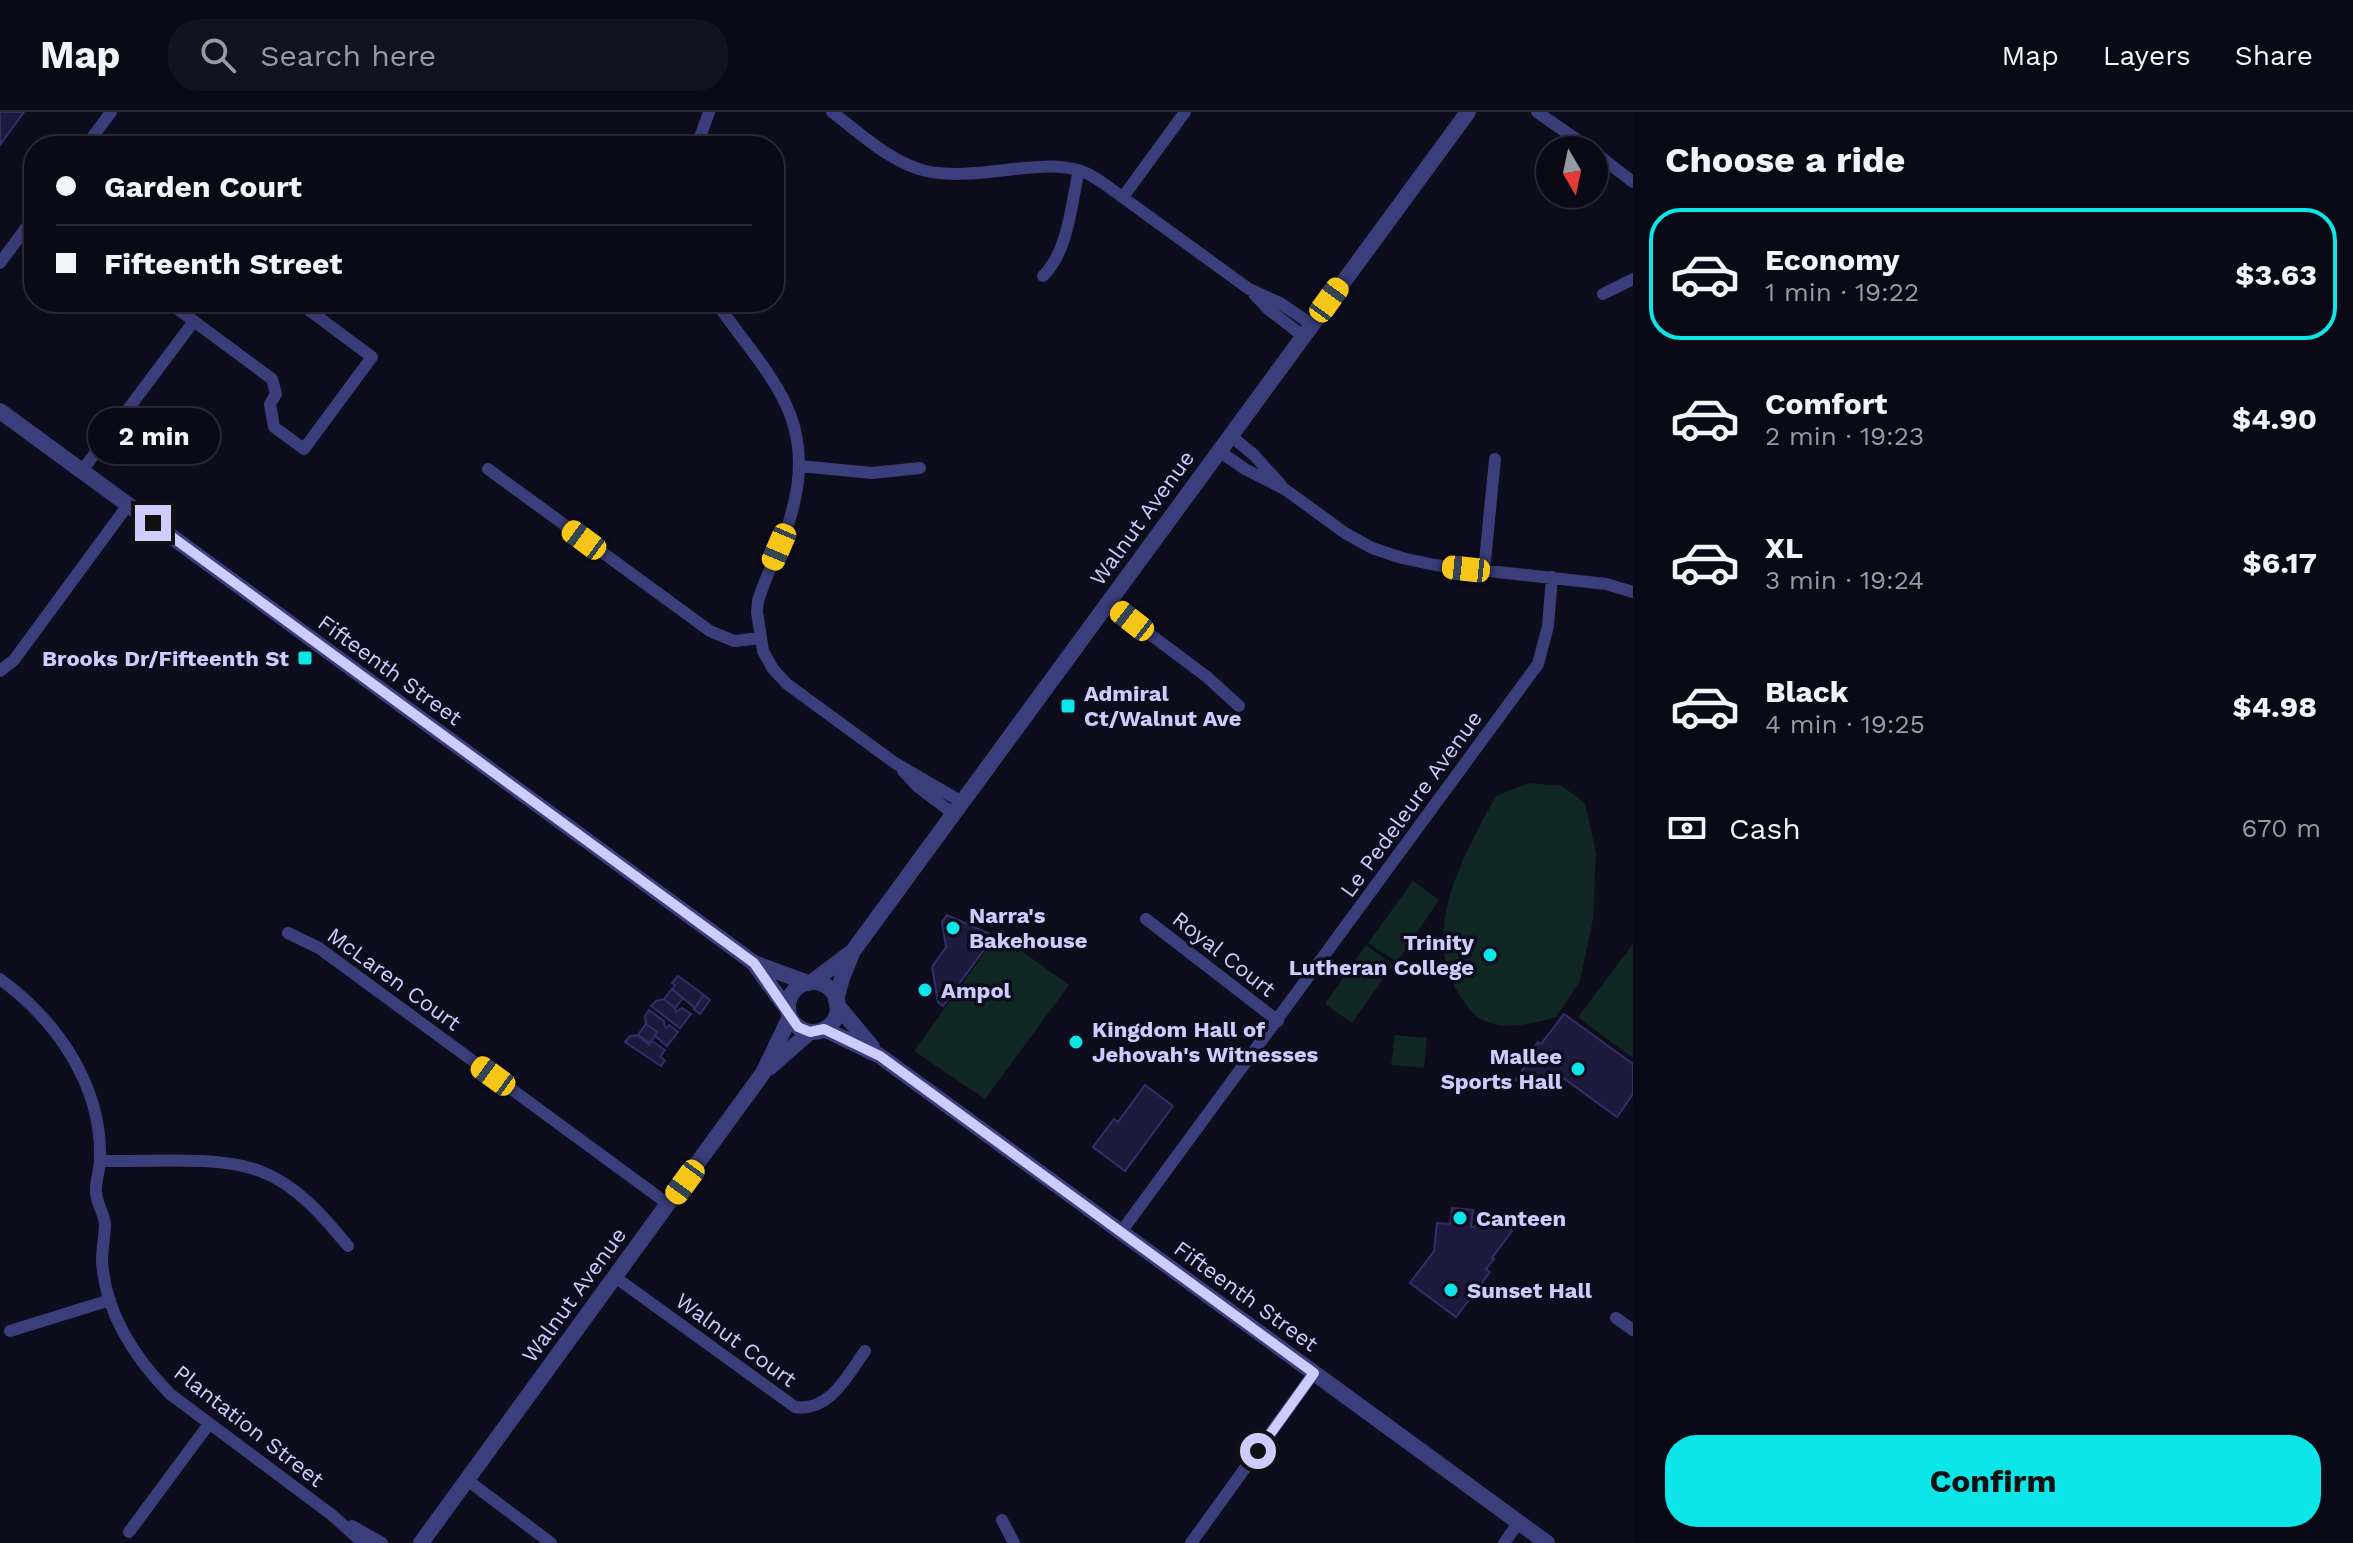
<!DOCTYPE html>
<html lang="en">
<head>
<meta charset="utf-8">
<style>
  body { margin:0; font-family:"Work Sans",sans-serif; background:#13131f; color:#f1f3f6; height:100vh; display:flex; flex-direction:column; font-size:30px; white-space:nowrap }
  * { box-sizing:border-box; margin:0 }
  p { font-size:26px; color:#999aa1 }
  .icon { flex:none; width:44px; height:44px; fill:none; stroke:currentColor; stroke-width:2; stroke-linecap:round; stroke-linejoin:round }
  .map { position:relative; flex:1; overflow:hidden }
  .details { display:flex; flex-direction:column; background:#0a0a16; width:720px }
  .details>* { flex:none }
  .hud { position:absolute; left:24px; top:24px; width:760px; height:176px; border-radius:32px; box-shadow:0 8px 32px #0002,0 0 0 2px #2a2b35; display:grid; align-content:center; height:176px; padding:0 32px; background:#0a0a16 }
  .needle { width:52px; rotate:171deg }
  .tools { position:absolute; left:1536px; top:24px; display:grid; gap:16px }
  .tools a { display:grid; place-items:center; width:72px; height:72px; border-radius:50%; background:#0a0a16; box-shadow:0 8px 32px #0002,0 0 0 2px #2a2b35; font-size:40px }
  .end { position:absolute; width:36px; height:36px; margin:-18px; border:10px solid #cdccfc; background:#111; box-shadow:0 0 0 4px #111 }
  .from { border-radius:50% }
  .bubble { position:absolute; height:56px; border-radius:28px; background:#0a0a16; box-shadow:0 8px 32px #0002,0 0 0 2px #2a2b35; font-size:26px; font-weight:700; line-height:56px; text-align:center }
  .car { position:absolute; width:24px; height:48px; margin:-24px -12px; border-radius:10px; box-shadow:0 0 6px 2px #0007; background:linear-gradient(#f5c518 24%,#345 0 40%,#f5c518 0 76%,#345 0 86%,#f5c518 0) }
  .hud b { display:flex; align-items:center; gap:28px; height:76px; font-size:30px }
  .hud b+b { border-top:2px solid #2a2b35 }
  .hud i { width:20px; height:20px; background:#f1f3f6 }
  ul { padding:0; list-style:none }
  li { display:flex; align-items:center; gap:24px; height:132px; margin:0 16px 12px; padding:0 16px; border:4px solid transparent; border-radius:32px }
  li div { flex:1 }
  li b { display:block; font-size:30px }
  li em { font-style:normal; font-weight:700 }
  li.on { border-color:#0de6e8 }
  li>.icon { width:72px; height:72px; stroke-width:1.5 }
  h2 { padding:0 32px; font-size:36px; line-height:96px }
  .pay { display:flex; align-items:center; gap:20px; height:88px; padding:0 32px; font-size:30px }
  .pay p { margin-inline-start:auto }
  .button { display:flex; gap:16px; margin-top:auto; padding:16px 32px }
  .button a { flex:1; height:92px; border-radius:32px; background:#0de6e8; color:#111; font-size:32px; font-weight:700; line-height:92px; text-align:center }
  header { display:flex; align-items:center; gap:48px; box-sizing:border-box; height:112px; padding:0 40px; background:#0a0a16; border-bottom:2px solid #2a2b35 }
  header strong { font-size:38px }
  nav { display:flex; gap:44px; margin-inline-start:auto; font-size:28px }
  .search { width:560px; height:72px; background:#13131f; display:flex; align-items:center; gap:20px; box-sizing:border-box; padding:0 28px; border-radius:32px; color:#999aa1; font-size:30px }
  main { display:flex; flex:1; min-height:0 }
  .map>svg:first-child { display:block }
</style>
</head>
<body>
<header>
<strong>Map</strong>
<div class="search"><svg class="icon" aria-label="search" viewBox="0 0 24 24"><circle cx="10" cy="10" r="6"/><path d="M15 15l6 6"/></svg>Search here</div>
<nav><a>Map</a><a>Layers</a><a>Share</a></nav>
</header>
<main>
<div class="map">
<svg width="1633" height="1431" viewBox="0 0 1633 1431">
  <rect width="100%" height="100%" fill="#0e0d1d"/>
  <path fill="#102724" d="M1528,671L1562,674L1585,691L1596,741L1593,807L1580,869L1556,905C1531,912 1503,920 1479,906C1472,903 1467,893 1463,888C1416,825 1464,742 1496,684Z
    M1413,769L1439,788L1397,850L1368,831Z
    M998,822L1069,873L985,987L914,939Z
    M1633,832V946L1578,905Z
    M1366,833L1393,853L1352,911L1325,892Z
    M1395,923L1427,926L1424,956L1391,953Z"/>
  <path fill="#1e1a3d" stroke="#342d68" stroke-width="2" d="M0,0H24L0,33Z
    M947,803L994,824L943,894L938,890L932,855L946,835L942,810Z
    M678,864L704,883L695,896L672,877L675,873L672,871Z
    M672,877L683,886L675,896L664,887Z
    M704,883L710,888L700,902L694,897Z
    M664,887L675,896L676,900L682,896L691,902L680,916L651,894L656,889Z
    M649,898L664,909L665,915L667,916L669,913L678,920L667,934L655,924L657,920L646,912L645,904Z
    M1564,902L1633,952V982L1617,1005L1559,963L1552,973L1515,968L1530,948L1527,945L1538,930L1541,932Z
    M646,912L657,920L650,931L638,923Z
    M638,923L649,933L652,929L665,938L660,945L665,948L661,954L625,930L630,924Z
    M1145,973L1173,994L1125,1059L1093,1035L1114,1007L1118,1010Z
    M1452,1096L1473,1098L1471,1115H1474L1486,1099L1512,1119L1492,1146L1494,1147L1486,1157L1490,1160L1456,1205L1410,1171L1434,1139L1437,1111L1450,1112Z"/>
  <g fill="none" stroke-linecap="round" stroke-linejoin="round">
    <path stroke="#3a3e7a" stroke-width="12" d="M832,0C860,21 891,51 926,59C975,70 1039,45 1081,59C1089,61 1096,67 1103,71L1249,177L1280,191L1311,212
      M1537,0L1592,38
      M86,34L111,0
      M697,34L709,0
      M1594,40L1633,70
      M1123,85L1185,0
      M0,151L34,105
      M1043,164C1069,138 1071,92 1079,58
      M1254,182L1268,197L1303,224
      M1603,182L1633,167
      M168,190L272,267L276,282L270,292L274,315L304,337L372,245L298,190
      M716,190C766,263 820,304 791,403C783,433 767,459 758,489L757,500L763,539L773,557L787,572L895,651L962,690
      M1231,324L1254,343L1281,373
      M1219,339L1245,357L1286,378L1345,421L1372,436L1402,446L1435,453L1606,472L1633,480
      M800,354L872,361L920,356
      M488,357L710,519L734,529L760,526
      M81,360L194,209
      M1484,459L1495,347
      M1107,490L1207,565L1239,594
      M0,559L14,548L128,393
      M903,659L918,675L954,702
      M1146,807L1278,909
      M288,821L319,836L668,1092
      M0,867C57,909 102,973 100,1047C100,1057 96,1067 96,1077C95,1090 104,1100 105,1112C105,1124 102,1136 102,1149C105,1201 135,1246 170,1282L332,1403L363,1431
      M100,1049C146,1050 218,1043 260,1059C297,1073 323,1104 348,1134
      M1121,1120L1538,552L1548,514L1552,465
      M615,1165L795,1295C830,1300 847,1264 865,1239
      M1616,1206L1633,1218
      M10,1219L110,1188
      M467,1368L551,1431
      M1002,1408L1014,1431
      M352,1414L382,1431
      M129,1420L209,1312
      M1191,1431L1314,1261
      M1504,1431L1519,1410"/>
    <path stroke="#3a3e7a" stroke-width="16" d="M0,299L754,851L808,871
      M755,853L788,898
      M812,870L852,840
      M788 895a25 25 0 1 1 50 0a25 25 0 1 1-50 0Z
      M836,888L842,866L853,839L1468,0
      M837,893L872,935
      M824,917L880,944L1547,1431
      M769,956L810,920
      M421,1431L763,961L790,905"/>
  </g>
  <g fill="none" stroke-linecap="round" stroke-linejoin="round">
    <path stroke="#cdccfc" stroke-width="10" d="M153,411L754,851L798,915L810,920L824,917L880,944L1314,1261L1258,1339"/>
  </g>
  <g fill="#0de6e8" stroke="#0e0d1d" stroke-width="3">
    <rect x="297" y="538" width="16" height="16" rx="4"/>
    <rect x="1060" y="586" width="16" height="16" rx="4"/>
    <circle cx="953" cy="816" r="8"/>
    <circle cx="1490" cy="843" r="8"/>
    <circle cx="925" cy="878" r="8"/>
    <circle cx="1076" cy="930" r="8"/>
    <circle cx="1578" cy="957" r="8"/>
    <circle cx="1460" cy="1106" r="8"/>
    <circle cx="1451" cy="1178" r="8"/>
  </g>
  <g text-anchor="middle" dominant-baseline="central" stroke-width="7" stroke-linejoin="round" paint-order="stroke">
    <g font-size="22" fill="#cdccfc" stroke="#0e0d1d">
      <text transform="translate(1142 406) rotate(-54)">Walnut Avenue</text>
      <text transform="translate(390 558) rotate(36)">Fifteenth Street</text>
      <text transform="translate(1411 692) rotate(-54)">Le Pedeleure Avenue</text>
      <text transform="translate(1224 842) rotate(38)">Royal Court</text>
      <text transform="translate(394 867) rotate(36)">McLaren Court</text>
      <text transform="translate(574 1183) rotate(-54)">Walnut Avenue</text>
      <text transform="translate(1246 1184) rotate(36)">Fifteenth Street</text>
      <text transform="translate(736 1228) rotate(36)">Walnut Court</text>
      <text transform="translate(249 1314) rotate(38)">Plantation Street</text>
    </g>
    <g font-size="22" font-weight="bold" fill="#cdccfc" stroke="#0e0d1d" text-anchor="start">
      <text x="289" y="546" text-anchor="end">Brooks Dr/Fifteenth St</text>
      <text x="1084" y="581">Admiral<tspan x="1084" dy="25">Ct/Walnut Ave</tspan></text>
      <text x="969" y="803">Narra's<tspan x="969" dy="25">Bakehouse</tspan></text>
      <text x="1474" y="830" text-anchor="end">Trinity<tspan x="1474" dy="25">Lutheran College</tspan></text>
      <text x="941" y="878">Ampol</text>
      <text x="1092" y="917">Kingdom Hall of<tspan x="1092" dy="25">Jehovah's Witnesses</tspan></text>
      <text x="1562" y="944" text-anchor="end">Mallee<tspan x="1562" dy="25">Sports Hall</tspan></text>
      <text x="1476" y="1106">Canteen</text>
      <text x="1467" y="1178">Sunset Hall</text>
    </g>
  </g>
</svg>
<div class="tools">
<a><svg class="needle" viewBox="-14 -14 28 28"><path d="M0-13l5 13h-10z" fill="#e53935"/><path d="M0 13l5-13h-10z" fill="#999aa1"/></svg></a>
</div>
<i class="end from" style="left:1258px;top:1339px"></i>
<i class="end" style="left:153px;top:411px"></i>
<div class="bubble" style="left:88px;top:296px;width:132px">2 min</div>
<i class="car" style="left:1329px;top:188px;rotate:36deg"></i>
<i class="car" style="left:584px;top:428px;rotate:306deg"></i>
<i class="car" style="left:779px;top:435px;rotate:203deg"></i>
<i class="car" style="left:1466px;top:457px;rotate:276deg"></i>
<i class="car" style="left:1132px;top:509px;rotate:308deg"></i>
<i class="car" style="left:493px;top:964px;rotate:306deg"></i>
<i class="car" style="left:685px;top:1070px;rotate:216deg"></i>
<div class="hud">
<b><i class="from"></i>Garden Court</b>
<b><i></i>Fifteenth Street</b>
</div>
</div>
<section class="details">
<h2>Choose a ride</h2>
<ul>
<li class="on"><svg class="icon" aria-label="car" viewBox="0 0 24 24"><path d="M5 17H2v-5l4-1 3-4h7l3 4 3 1v5h-3M9 17h6M6 11h13"/><circle cx="7" cy="17" r="2"/><circle cx="17" cy="17" r="2"/></svg><div><b>Economy</b><p>1 min · 19:22</p></div><em>$3.63</em></li>
<li><svg class="icon" aria-label="car" viewBox="0 0 24 24"><path d="M5 17H2v-5l4-1 3-4h7l3 4 3 1v5h-3M9 17h6M6 11h13"/><circle cx="7" cy="17" r="2"/><circle cx="17" cy="17" r="2"/></svg><div><b>Comfort</b><p>2 min · 19:23</p></div><em>$4.90</em></li>
<li><svg class="icon" aria-label="car" viewBox="0 0 24 24"><path d="M5 17H2v-5l4-1 3-4h7l3 4 3 1v5h-3M9 17h6M6 11h13"/><circle cx="7" cy="17" r="2"/><circle cx="17" cy="17" r="2"/></svg><div><b>XL</b><p>3 min · 19:24</p></div><em>$6.17</em></li>
<li><svg class="icon" aria-label="car" viewBox="0 0 24 24"><path d="M5 17H2v-5l4-1 3-4h7l3 4 3 1v5h-3M9 17h6M6 11h13"/><circle cx="7" cy="17" r="2"/><circle cx="17" cy="17" r="2"/></svg><div><b>Black</b><p>4 min · 19:25</p></div><em>$4.98</em></li>
</ul>
<div class="pay"><svg class="icon" aria-label="cash" viewBox="0 0 24 24"><path d="M3 7h18v10H3z"/><circle cx="12" cy="12" r="2"/></svg>Cash<p>670 m</p></div>
<div class="button"><a>Confirm</a></div>
</section>
</main>
</body>
</html>
